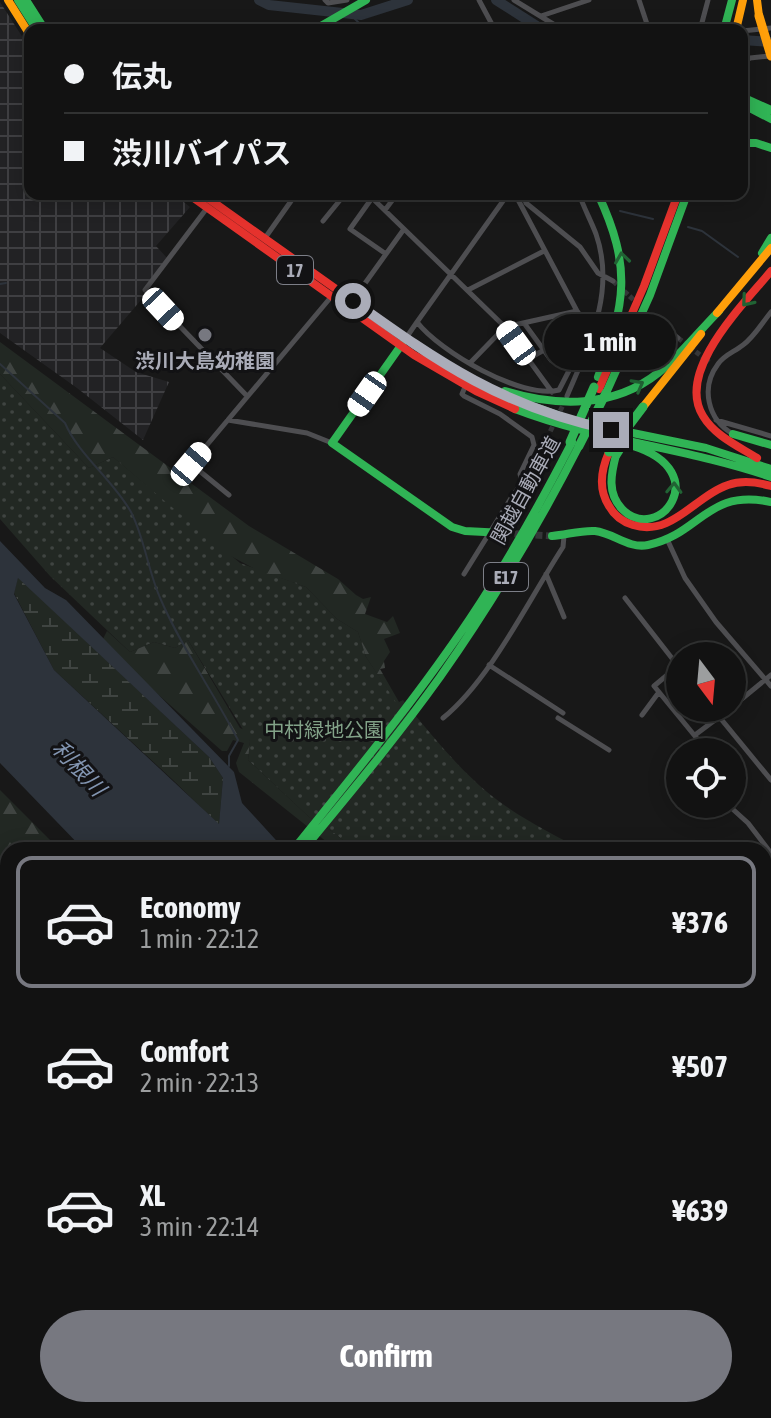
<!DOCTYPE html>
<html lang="en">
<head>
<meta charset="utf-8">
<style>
  body { margin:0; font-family:"Asap Condensed","Noto Sans JP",sans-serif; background:#1b1b1b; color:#f1f3f6; height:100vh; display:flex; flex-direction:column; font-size:30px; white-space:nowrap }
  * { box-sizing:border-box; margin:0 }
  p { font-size:26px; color:#9c9e9f }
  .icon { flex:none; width:44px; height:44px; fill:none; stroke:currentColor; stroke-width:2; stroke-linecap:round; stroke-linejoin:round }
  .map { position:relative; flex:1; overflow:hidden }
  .drawer { position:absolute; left:0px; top:842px; width:772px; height:576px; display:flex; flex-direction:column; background:#121212; border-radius:24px 24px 0 0; box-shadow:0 4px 20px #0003,0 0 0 2px #313232 }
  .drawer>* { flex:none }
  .guide { position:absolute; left:24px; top:24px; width:724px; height:176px; border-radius:16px; box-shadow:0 4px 20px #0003,0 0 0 2px #313232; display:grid; align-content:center; height:176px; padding:0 40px; background:#121212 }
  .needle { width:52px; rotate:164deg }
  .controls { position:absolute; left:666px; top:642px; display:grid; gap:16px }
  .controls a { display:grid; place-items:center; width:80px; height:80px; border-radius:50%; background:#121212; box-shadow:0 4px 20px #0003,0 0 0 2px #313232; font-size:40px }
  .end { position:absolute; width:36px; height:36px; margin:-18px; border:10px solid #aaacb8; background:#111; box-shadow:0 0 0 4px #111 }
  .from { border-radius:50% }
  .bubble { position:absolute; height:56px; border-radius:28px; background:#121212; box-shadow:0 4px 20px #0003,0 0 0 2px #313232; font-size:26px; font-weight:700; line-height:56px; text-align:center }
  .car { position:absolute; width:24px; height:48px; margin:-24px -12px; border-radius:10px; box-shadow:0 0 6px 2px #0007; background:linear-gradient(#fff 24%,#345 0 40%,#fff 0 76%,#345 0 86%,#fff 0) }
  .guide b { display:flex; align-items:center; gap:28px; height:76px; font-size:30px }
  .guide b+b { border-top:2px solid #313232 }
  .guide i { width:20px; height:20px; background:#f1f3f6 }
  ul { padding:14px 0 0; list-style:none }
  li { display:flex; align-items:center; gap:24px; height:132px; margin:0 16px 12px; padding:0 24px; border:4px solid transparent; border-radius:16px }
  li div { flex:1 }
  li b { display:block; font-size:30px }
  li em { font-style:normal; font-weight:700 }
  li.active { border-color:#777880 }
  li>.icon { width:72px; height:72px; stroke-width:1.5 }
  .button { display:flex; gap:16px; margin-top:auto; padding:16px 40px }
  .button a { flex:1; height:92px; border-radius:48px; background:#777880; color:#fff; font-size:32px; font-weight:700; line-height:92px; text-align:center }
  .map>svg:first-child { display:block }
</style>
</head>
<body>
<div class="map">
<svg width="771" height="1418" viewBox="0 0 771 1418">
  <defs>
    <pattern id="industrial-grid" width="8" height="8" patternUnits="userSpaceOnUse" patternTransform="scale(2)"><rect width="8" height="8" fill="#222224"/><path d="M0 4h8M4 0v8" fill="none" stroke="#3f3f42"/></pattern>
    <pattern id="grass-dots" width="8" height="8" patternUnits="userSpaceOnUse" patternTransform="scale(2)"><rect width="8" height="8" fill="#222823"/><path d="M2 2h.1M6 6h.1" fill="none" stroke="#3f4441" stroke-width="1.8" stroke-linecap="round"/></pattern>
    <pattern id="forest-firs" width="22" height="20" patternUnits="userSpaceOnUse" patternTransform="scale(2)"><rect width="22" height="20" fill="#222823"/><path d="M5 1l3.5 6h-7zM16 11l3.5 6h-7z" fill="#3f4441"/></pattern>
    <pattern id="wetland-marsh" width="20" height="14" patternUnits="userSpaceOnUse" patternTransform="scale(2)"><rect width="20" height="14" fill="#222823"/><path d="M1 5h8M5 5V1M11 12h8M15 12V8" fill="none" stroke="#3f4441"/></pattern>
  </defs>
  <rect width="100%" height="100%" fill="#181818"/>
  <path fill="url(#industrial-grid)" d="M0,2L30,49V194H174L190,207L156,246L168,259L143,289L147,293L100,348L136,372L169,382L143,440L77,388L0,333Z"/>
  <path fill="url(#grass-dots)" d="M0,374L89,468L113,457L240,563L306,587L337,619L358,632L366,657L397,703L403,700C428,731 456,766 487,792C516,816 550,833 583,850H355L333,832L309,817L248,760L250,741L188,640L175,648L154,642L130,652L50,576L0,519Z
    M764,982L771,988V1143L764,1141Z"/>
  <path fill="url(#forest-firs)" d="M0,342L249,526L338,579L356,595L363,599L371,597L365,614L387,622L393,616L400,633L384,639L390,652L384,661L385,668L380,669L399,702L397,704L366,657L358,632L337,619L306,587L255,569L227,554L113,457L89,468L0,374Z
    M107,631L130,652L154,642L175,648L188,640L240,728L247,731L250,741L248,760L309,817L333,832L355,850H337L239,772L236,763L244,743L233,740L227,751H222L143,681L103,639Z
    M0,790L60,850H8V982L0,978Z
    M764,1328L771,1335V1411L764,1405Z
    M35,1410H83L80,1418H32Z"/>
  <path fill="url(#wetland-marsh)" d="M18,577L209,757L223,778L219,825L173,780L54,670L14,593Z"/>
  <path fill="#2d333b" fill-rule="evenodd" d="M0,541L45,588L66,600L234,772L242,803L285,850H84L0,763ZM18,578L209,757L223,778L219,824L54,670L14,594Z
    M0,922L8,924V960L0,956Z
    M764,1166L771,1169V1335L764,1328Z"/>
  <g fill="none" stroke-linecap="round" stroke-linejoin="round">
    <path stroke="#2d333b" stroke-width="2" d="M350,14L366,30
      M563,194L575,200
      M620,211L653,219
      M688,227L702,231L738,257
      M0,284L6,283
      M0,364L65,423C78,454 113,480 131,512C145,539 148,572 161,600C182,649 214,693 238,740L229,756V766
      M228,1418L232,1410"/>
    <path stroke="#2d333b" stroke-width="10" d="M259,0L269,5L361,15L408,0
      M496,0L543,30
      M742,40L771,42"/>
    <path stroke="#353638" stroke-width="5" stroke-dasharray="5 2.5" stroke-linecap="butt" d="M613,281L636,302
      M678,338L709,362
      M547,438L565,401"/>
    <path stroke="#353638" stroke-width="7" stroke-dasharray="7 3.5" stroke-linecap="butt" d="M504,533L552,536"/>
    <path stroke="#4e4e51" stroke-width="5" d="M325,0L328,3L347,0
      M479,0L495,30
      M514,0L563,30
      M639,0L649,30
      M541,16L589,0
      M700,30L708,0
      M742,31L771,28
      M742,64L750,58L770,56
      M368,194L505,327L552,392
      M515,194L577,311L590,330
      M523,194L526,203L580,247L598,273L613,281
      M372,198L350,229L386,254
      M207,208L145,290L247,396
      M385,210L397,194
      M323,221L345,194
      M265,238L296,194
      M468,290L544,251
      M353,300L404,229
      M654,319L678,338
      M417,322L508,194
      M524,323L551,360
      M406,338L417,322C439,351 522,400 559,390L590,330
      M528,359L544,350
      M470,363L505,327L577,311
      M465,387L462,394L464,396L500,414L532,437L534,445L520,474L522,483
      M567,396C589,344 616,292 596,234C591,221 584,208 579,194
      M228,420L307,433L332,443
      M716,420L771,436
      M733,434C708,420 700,388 718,364C724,355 734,352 743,345C754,337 762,323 771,312
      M229,495L191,464L331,297
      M667,539L685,578L716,622L771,686
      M464,574L513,495L529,474L547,438
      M546,574L564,617
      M625,598L678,666
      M489,665L563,713
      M678,666L654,686L708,752
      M732,707L771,675
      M712,708L771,780
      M642,715L659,692
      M443,718C491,679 529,599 563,547L564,536
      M558,718L609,750
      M695,735L731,708
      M727,804L748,823L771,853
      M764,963L771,959
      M0,1187H8
      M0,1259L8,1256
      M0,1266L8,1277
      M0,1283L8,1288
      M0,1330L8,1311
      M129,1410L153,1418
      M241,1410L246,1418
      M476,1410L478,1418
      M567,1410L568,1418
      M691,1410L704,1418
      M25,1418L27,1410
      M86,1418L92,1410
      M210,1418L225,1410"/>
    <path stroke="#30b455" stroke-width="8" d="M18,0L37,30
      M26,0L45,30
      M314,30L366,0
      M724,30L732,0
      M742,97L771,110
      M742,104L771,119
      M742,143H756L771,148
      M598,194C632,267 626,303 598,377
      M762,253L771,238
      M402,344L332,443L452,527L465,531L504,533
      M474,381L496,393L574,421L706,448L771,469
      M505,391C557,407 614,408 658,373C681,355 699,331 719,311
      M606,393L650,295L687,194
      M515,409C598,441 687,448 771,477
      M733,434L771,445
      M616,455C611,474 607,493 622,509C658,546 716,472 633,446
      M552,536C566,535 581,530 595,531C614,533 628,549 648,545C701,534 707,488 771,502
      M293,850C354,774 417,698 471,617C508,561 541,502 572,442
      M303,850C350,793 397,737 440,677C492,603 538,526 579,446
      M0,1135L8,1144
      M0,1382L8,1354
      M185,1410L189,1418"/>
    <path stroke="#ff9f0a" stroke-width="8" d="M8,0L30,35
      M757,0L759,16
      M736,30L743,0
      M717,313L771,248
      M643,407L701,334"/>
    <path stroke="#e5322d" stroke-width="8" d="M188,194L414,355L476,391L515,409
      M202,194L439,362L474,381
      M599,389L644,286L678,194
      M609,452C601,470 598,489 609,506C614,515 623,522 633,525C672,537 695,496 728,485C742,480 757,482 771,486
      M757,458C738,446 715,436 703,416C675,371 744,304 771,271
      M304,1410L307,1418
      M0,1418L8,1386"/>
    <path stroke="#30b455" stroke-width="9" d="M570,442L594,387
      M579,446L606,393
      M609,452L643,407
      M616,455L628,436"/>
    <path stroke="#ff9f0a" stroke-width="9" d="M759,16L771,56"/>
  </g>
  <defs><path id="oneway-chevron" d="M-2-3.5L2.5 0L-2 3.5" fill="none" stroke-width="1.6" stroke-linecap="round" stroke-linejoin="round" transform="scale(2)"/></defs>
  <g stroke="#216334">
    <use href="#oneway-chevron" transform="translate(622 258) rotate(-98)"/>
    <use href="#oneway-chevron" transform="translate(747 301) rotate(130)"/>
    <use href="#oneway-chevron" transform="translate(638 385) rotate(-29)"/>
    <use href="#oneway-chevron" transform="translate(674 488) rotate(-88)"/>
  </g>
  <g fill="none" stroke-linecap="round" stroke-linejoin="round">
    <path stroke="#aaacb8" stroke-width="10" d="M353,301C441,364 503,407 611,430"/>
  </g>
  <circle fill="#777880" stroke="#121214" stroke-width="3" cx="205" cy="335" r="8"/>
  <g text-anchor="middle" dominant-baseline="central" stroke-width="6" stroke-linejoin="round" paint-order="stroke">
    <g fill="#121214" stroke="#7c7e87" stroke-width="2">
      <rect x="277" y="256" width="36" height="28" rx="6"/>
      <rect x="484" y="563" width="44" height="28" rx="6"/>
    </g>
    <g font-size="18" font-weight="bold" fill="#aaacb8">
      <text x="295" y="270">17</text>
      <text x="506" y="577">E17</text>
    </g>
    <g font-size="20" font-weight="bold" fill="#aaacb8" stroke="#121214">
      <text x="205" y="360">渋川大島幼稚園</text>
    </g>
    <g font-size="20" fill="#aaacb8" stroke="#121214">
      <text transform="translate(525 490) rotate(-61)">関越自動車道</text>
    </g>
    <g font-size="20" fill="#82a288" stroke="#121214">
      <text x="324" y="729">中村緑地公園</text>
    </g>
    <g font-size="22" font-style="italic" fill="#8295b1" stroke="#121214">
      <text transform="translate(79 768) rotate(47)">利根川</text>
    </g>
  </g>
</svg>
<div class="controls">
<a><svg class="needle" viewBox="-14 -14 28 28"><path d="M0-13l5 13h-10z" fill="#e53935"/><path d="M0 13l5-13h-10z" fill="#9c9e9f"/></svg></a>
<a><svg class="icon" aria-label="locate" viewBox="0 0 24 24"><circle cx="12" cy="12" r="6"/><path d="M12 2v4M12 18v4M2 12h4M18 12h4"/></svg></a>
</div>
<i class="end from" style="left:353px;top:301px"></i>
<i class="end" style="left:611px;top:430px"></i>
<div class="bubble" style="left:544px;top:314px;width:132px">1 min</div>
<i class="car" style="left:163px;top:309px;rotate:137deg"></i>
<i class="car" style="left:516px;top:343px;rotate:324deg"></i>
<i class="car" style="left:367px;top:394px;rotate:215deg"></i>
<i class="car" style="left:191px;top:464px;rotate:40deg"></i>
<div class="guide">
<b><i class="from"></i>伝丸</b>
<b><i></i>渋川バイパス</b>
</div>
<section class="drawer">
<ul>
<li class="active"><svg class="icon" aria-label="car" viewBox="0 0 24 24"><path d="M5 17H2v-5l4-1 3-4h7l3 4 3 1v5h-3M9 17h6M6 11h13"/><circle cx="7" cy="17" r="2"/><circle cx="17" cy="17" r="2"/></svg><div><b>Economy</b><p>1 min · 22:12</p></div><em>¥376</em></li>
<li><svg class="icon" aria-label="car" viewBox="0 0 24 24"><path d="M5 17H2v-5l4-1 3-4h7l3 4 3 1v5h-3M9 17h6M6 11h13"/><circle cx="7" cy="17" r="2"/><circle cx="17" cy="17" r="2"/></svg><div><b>Comfort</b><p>2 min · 22:13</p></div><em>¥507</em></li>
<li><svg class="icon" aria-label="car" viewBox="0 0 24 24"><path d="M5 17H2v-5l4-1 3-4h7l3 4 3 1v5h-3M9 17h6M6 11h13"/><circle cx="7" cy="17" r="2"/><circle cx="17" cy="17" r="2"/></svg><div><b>XL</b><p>3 min · 22:14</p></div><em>¥639</em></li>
</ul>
<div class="button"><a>Confirm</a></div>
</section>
</div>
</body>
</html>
